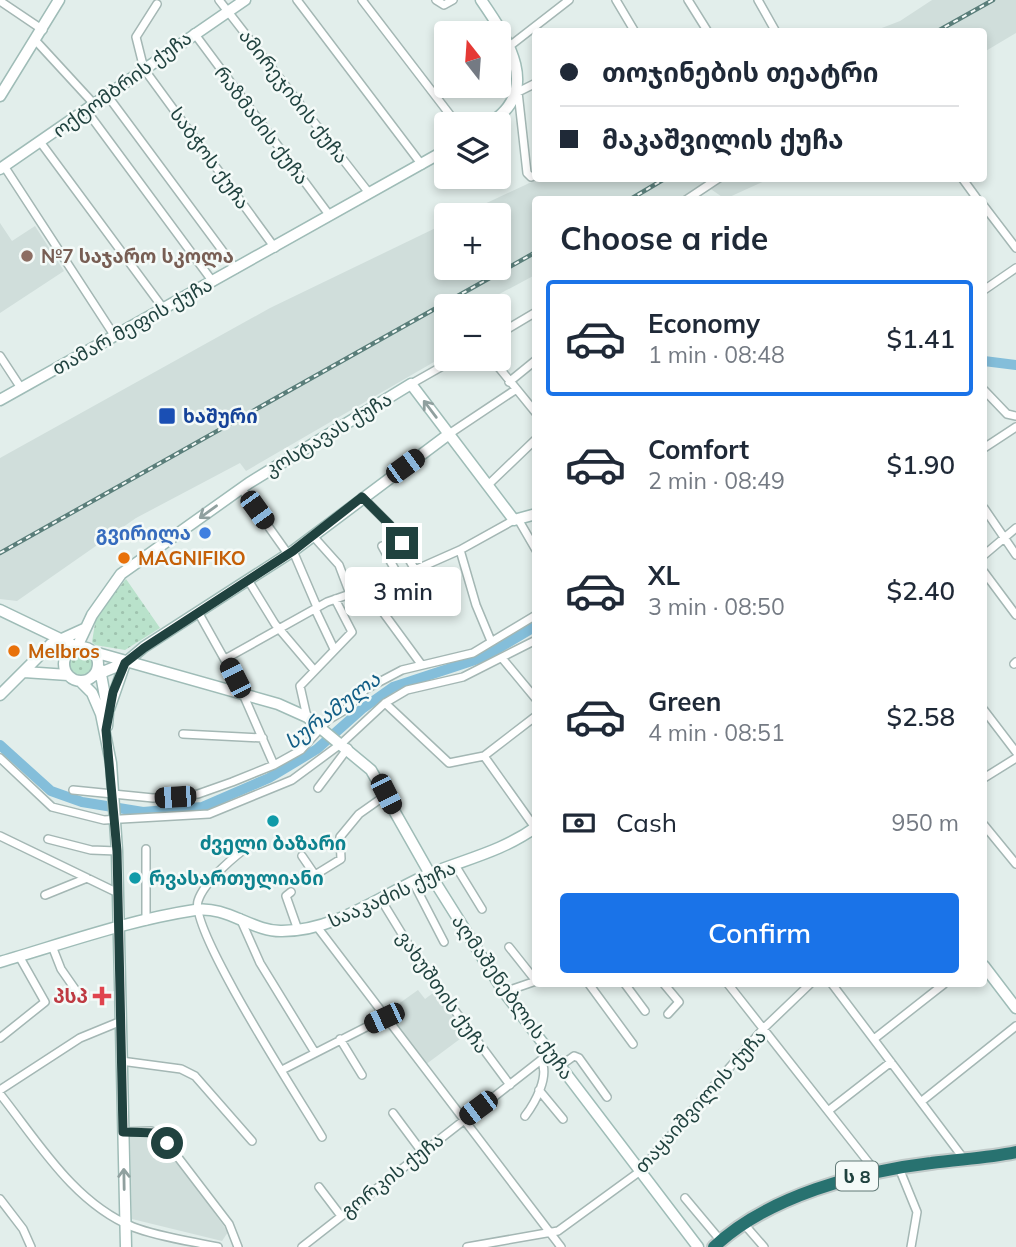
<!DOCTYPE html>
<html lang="en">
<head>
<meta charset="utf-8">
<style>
  body { margin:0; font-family:Mulish,"Noto Sans Georgian",sans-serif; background:#f2f2f3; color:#1f2937; height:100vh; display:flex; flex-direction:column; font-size:26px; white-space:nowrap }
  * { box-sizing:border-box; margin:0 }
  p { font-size:23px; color:#747a83 }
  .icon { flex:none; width:38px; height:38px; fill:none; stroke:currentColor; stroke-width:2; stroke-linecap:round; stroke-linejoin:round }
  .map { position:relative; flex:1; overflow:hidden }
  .drawer { position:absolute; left:532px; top:196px; width:455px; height:791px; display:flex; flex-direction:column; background:#fff; border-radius:7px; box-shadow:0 4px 10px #0003 }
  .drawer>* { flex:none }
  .banner { position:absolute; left:532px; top:28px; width:455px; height:154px; border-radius:7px; box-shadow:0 4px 10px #0003; display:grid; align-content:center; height:154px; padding:0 28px; background:#fff }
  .needle { width:46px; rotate:343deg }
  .tools { position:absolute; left:434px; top:21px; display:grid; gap:14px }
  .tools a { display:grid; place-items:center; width:77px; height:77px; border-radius:7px; background:#fff; box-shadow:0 4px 10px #0003; font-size:35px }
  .end { position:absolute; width:32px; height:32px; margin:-16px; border:9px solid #20423f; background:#fff; box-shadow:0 0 0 4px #fff }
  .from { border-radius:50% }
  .bubble { position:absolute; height:49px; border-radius:7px; background:#fff; box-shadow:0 4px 10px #0003; font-size:23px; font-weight:600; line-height:49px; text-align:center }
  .car { position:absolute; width:21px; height:42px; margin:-21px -10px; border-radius:9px; box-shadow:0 0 5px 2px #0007; background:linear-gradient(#222 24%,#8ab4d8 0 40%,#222 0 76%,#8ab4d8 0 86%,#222 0) }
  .banner b { display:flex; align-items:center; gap:24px; height:66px; font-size:26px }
  .banner b+b { border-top:2px solid #e0e1e3 }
  .banner i { width:18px; height:18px; background:#1f2937 }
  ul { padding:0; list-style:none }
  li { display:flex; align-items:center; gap:21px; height:116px; margin:0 14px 10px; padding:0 14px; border:4px solid transparent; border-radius:7px }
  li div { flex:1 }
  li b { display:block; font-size:26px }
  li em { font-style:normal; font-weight:600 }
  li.current { border-color:#1a73e8 }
  li>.icon { width:63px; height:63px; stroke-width:1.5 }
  h2 { padding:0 28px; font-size:32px; line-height:84px }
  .pay { display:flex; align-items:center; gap:18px; height:77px; padding:0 28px; font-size:26px }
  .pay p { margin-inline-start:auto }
  .action { display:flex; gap:14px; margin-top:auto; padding:14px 28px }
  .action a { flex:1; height:80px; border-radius:7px; background:#1a73e8; color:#fff; font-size:28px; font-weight:600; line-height:80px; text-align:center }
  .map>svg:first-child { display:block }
</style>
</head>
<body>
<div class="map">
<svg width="1016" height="1247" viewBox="0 0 1016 1247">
  <defs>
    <pattern id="grass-dots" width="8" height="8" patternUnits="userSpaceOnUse" patternTransform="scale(1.75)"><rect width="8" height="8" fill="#b9e2cb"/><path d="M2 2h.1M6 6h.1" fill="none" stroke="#9fc3af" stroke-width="1.8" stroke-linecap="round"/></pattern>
  </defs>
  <rect width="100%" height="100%" fill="#e2eeeb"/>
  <path fill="#d0dedb" d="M932,0H1016V33L984,52V32L874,31L900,21Z
    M538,179H769L725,199L705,185L678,199L536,200L535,275L477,306H446V323L440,326L446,337V355L246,471L240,463L136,518L17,601L0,599V458L270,308L446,223V268H499V215H461Z
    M0,223L12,241L35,226L64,271L0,313Z
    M418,990L425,999L437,990L468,1033L425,1065L387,1012Z
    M130,1133L154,1136L164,1142L228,1232L222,1241L132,1219Z"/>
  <path fill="url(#grass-dots)" d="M126,579L160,628L125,650L95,645L92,642L96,617Z
    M70 664a11 11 0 1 1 22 0a11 11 0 1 1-22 0Z"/>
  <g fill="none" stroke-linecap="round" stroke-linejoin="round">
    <path stroke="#84beda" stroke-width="10" d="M984,361L1016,365
      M0,745L51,791L82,802L143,812L202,807L269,778L317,749L362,709L393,687L484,657L536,626"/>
    <g stroke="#a4b7b4" stroke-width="10">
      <path id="street" d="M219,0L369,193
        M297,0L422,165
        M362,0L457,124
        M436,0L444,5L453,0
        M616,0L635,32
        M688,0L708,32
        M758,0L776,32
        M0,1L43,30
        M157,4L136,37L144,69L275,248
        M194,33L330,216
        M36,41L94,104
        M511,45L569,0
        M536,83L518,92L527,173L531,177L536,175
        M107,95L236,269
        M86,110L213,282
        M41,143L163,308
        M4,166L114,335
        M962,178L978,200
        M686,200L719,178
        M984,206L1016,248
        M984,290L1016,268
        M499,334L536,312
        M0,356L21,388
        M492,359L536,413
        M509,382L536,360
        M411,384L455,359
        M984,390L1007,414L1016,416
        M449,434L515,390
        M984,448L1016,427
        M488,485L536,439
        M241,488L288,554
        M362,497L390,525L415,570
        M984,508L1016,555
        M518,519L536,550
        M313,536L339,565L350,594
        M382,546L399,577
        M460,550L476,605L491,641
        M293,551L317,607
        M984,555L1016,528
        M984,572L1016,615
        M248,580L275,624L314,670
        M366,589L421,664
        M315,609L334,649
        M198,612L235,678
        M502,658L536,699
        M225,659L327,602L399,577L460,550L514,520
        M1014,664L1016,662
        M243,694L274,765
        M385,703L449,763L484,756L536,716
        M984,710L1016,752
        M307,717L300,686L352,632L335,599
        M183,734L263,738
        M484,756L536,829
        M0,758L52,807L104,820L209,814L292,780L342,743L385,703L407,690L463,677L536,640
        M984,778L1016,758
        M318,788L348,748
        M73,790L153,798L198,794L232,782L274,765L301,750L328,720L345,710L366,689L402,670L473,653L536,615
        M984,825L1016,864
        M0,836L118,893
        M48,839L91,850L117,851
        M253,843C237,854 204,881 198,901C189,930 302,1103 322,1137
        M302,856L315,875L341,859L340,837L359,814L386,795
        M455,865L482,909
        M413,882L444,942
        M291,892L286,896L298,930
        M45,895L87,878
        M380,898L421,965L510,1085
        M240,918L260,963L314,1051
        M146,921V849
        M318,928L561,1247
        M52,946L61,969L77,992
        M589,984L633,1044
        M625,984L645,1011
        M664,984L679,1002L668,1014
        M728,984L876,1172
        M832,984L964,1159
        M504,992L536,981L509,947
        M0,1038L45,1002L19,956
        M340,1039L362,1075
        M874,1039L944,984
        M121,1061L181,1069L195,1076L252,1141
        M560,1066L574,1056L579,1058L607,1097
        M282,1070L384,1018
        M0,1090L80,1038L119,1022
        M539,1090L563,1119
        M0,1094C38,1142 74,1203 133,1227C159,1237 190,1241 218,1247
        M922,1101L1016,1026
        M828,1111L891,1062
        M393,1113L422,1152
        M525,1116C535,1103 550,1076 541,1060
        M123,1132L151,1131L161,1135L229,1224L238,1247
        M899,1168L917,1212L911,1247
        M319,1187L341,1216
        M685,1198L721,1241
        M0,1199L23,1229L31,1247
        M744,1224L764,1247
        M302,1247L550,1053
        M467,1247L558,1231L639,1172L763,1029L810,984"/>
    </g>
    <g stroke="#9fbcb7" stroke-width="13">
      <path id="secondary" d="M481,0C508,39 543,92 488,124
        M0,96L59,0
        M0,169L245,0
        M0,400L446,150
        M0,610L77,647L92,615L121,574L249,483L411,384L514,520L536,514
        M64 664a17 17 0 1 1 34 0a17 17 0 1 1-34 0Z
        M94,652L278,704L307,717L371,770L430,874L504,992L698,1247
        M100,669L108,713L107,726
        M24,672L68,675
        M93,676L125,663L144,647L293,551L449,434
        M80,681L92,693L101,714L111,763L117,851L126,1247
        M0,695L51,644L84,629
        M109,709L125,663
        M0,962C65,943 129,920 195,910C226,905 253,932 282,931C336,931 381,895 429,874C466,859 503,851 536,827
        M984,966L1016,1008"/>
    </g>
    <g stroke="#c1cac9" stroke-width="16">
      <path id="highway" d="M714,1247C766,1197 861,1171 931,1163C960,1159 988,1158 1016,1152"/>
    </g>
    <use href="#street" stroke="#fff" stroke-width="7"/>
    <use href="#secondary" stroke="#fff" stroke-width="10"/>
    <use href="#highway" stroke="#287270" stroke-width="12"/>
    <g stroke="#5a7e7a" stroke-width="4.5">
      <path id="rail" d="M936,32L993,0
        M629,200L666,178
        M0,553L536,252"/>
    </g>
    <use href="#rail" stroke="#f4faf8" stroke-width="2" stroke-dasharray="5" stroke-linecap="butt"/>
  </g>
  <defs><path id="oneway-shaft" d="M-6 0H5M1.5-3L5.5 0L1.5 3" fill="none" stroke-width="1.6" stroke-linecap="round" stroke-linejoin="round" transform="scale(1.75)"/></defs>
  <g stroke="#90a09f">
    <use href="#oneway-shaft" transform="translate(430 409) rotate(-127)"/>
    <use href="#oneway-shaft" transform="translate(208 512) rotate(144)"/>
    <use href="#oneway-shaft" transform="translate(124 1179) rotate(-91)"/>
  </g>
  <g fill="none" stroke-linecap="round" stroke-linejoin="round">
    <path stroke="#20423f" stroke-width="9" d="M167,1143L158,1133L123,1132L117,851L106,730L113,692L125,663L144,648L293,551L362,497L390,525L402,543"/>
  </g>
  <circle fill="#8d6e63" stroke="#f4faf8" stroke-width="2.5" cx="27" cy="256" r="7"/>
  <rect fill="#1a4fb4" stroke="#f4faf8" stroke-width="2.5" x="158" y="407" width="18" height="18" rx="3.5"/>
  <circle fill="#3f7fe0" stroke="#f4faf8" stroke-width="2.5" cx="205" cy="533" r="7"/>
  <g fill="#e8710a" stroke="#f4faf8" stroke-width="2.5">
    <circle cx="124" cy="558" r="7"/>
    <circle cx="14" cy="651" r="7"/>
  </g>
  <g fill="#0f9aa8" stroke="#f4faf8" stroke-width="2.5">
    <circle cx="273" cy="821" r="7"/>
    <circle cx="135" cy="878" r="7"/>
  </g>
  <path fill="#e0444e" stroke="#f4faf8" stroke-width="2.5" d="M98.5 985.5h7v7h7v7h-7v7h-7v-7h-7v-7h7z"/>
  <g text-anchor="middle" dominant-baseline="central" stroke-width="5" stroke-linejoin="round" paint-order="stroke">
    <rect fill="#f4faf8" stroke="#607976" stroke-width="2" x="836" y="1161.5" width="42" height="29" rx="5"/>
    <g font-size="18" font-weight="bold" fill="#20423f">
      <text x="857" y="1176">ს 8</text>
    </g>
    <g font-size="19" fill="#20423f" stroke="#f4faf8">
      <text transform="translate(122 84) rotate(-36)">ოქტომბრის ქუჩა</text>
      <text transform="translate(294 96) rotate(52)">ამირეჯიბის ქუჩა</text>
      <text transform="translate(262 125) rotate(53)">რაზმაძის ქუჩა</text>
      <text transform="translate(210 158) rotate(54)">საბჭოს ქუჩა</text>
      <text transform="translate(132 326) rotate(-29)">თამარ მეფის ქუჩა</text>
      <text transform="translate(328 434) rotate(-31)">კოსტავას ქუჩა</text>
      <text transform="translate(392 894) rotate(-24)">სააკაძის ქუჩა</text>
      <text transform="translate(443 992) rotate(55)">ვახუშთის ქუჩა</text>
      <text transform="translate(513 997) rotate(55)">აღმაშენებლის ქუჩა</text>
      <text transform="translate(700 1101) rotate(-48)">თაყაიშვილის ქუჩა</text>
      <text transform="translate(392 1175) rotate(-38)">გორკის ქუჩა</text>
    </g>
    <g font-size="19" font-weight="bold" fill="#785e54" stroke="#f4faf8" text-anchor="start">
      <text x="41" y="256">№7 საჯარო სკოლა</text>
    </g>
    <g font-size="19" font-weight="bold" fill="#164399" stroke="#f4faf8" text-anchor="start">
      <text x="183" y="416">ხაშური</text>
    </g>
    <g font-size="19" font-weight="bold" fill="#366cbe" stroke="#f4faf8" text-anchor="end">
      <text x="191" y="533">გვირილა</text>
    </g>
    <g font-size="19" font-weight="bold" fill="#c56008" stroke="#f4faf8" text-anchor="start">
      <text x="138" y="558">MAGNIFIKO</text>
      <text x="28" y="651">Melbros</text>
    </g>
    <g font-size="19" font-weight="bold" fill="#0d838f" stroke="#f4faf8">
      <text x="273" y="843">ძველი ბაზარი</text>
      <text x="149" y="878" text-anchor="start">რვასართულიანი</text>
    </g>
    <g font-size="19" font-weight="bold" fill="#be3a42" stroke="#f4faf8" text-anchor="end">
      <text x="88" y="996">პსპ</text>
    </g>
    <g font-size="21" font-style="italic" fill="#125e86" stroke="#f4faf8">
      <text transform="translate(332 710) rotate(-37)">სურამულა</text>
    </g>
  </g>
</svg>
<div class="tools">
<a><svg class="needle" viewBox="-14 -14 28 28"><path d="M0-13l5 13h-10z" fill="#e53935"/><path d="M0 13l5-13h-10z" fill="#747a83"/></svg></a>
<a><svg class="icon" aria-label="layers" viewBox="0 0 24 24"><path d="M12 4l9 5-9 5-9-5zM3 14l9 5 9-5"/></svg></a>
<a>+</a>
<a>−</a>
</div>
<i class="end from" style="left:167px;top:1143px"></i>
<i class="end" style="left:402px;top:543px"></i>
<div class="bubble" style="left:345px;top:567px;width:116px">3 min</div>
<i class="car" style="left:405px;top:466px;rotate:54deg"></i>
<i class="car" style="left:257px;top:510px;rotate:144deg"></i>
<i class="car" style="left:235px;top:678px;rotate:333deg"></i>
<i class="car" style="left:386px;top:794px;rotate:153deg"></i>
<i class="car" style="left:175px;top:797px;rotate:266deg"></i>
<i class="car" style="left:384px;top:1018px;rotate:245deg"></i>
<i class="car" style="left:478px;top:1108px;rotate:233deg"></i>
<div class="banner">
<b><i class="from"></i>თოჯინების თეატრი</b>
<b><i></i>მაკაშვილის ქუჩა</b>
</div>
<section class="drawer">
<h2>Choose a ride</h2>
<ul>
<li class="current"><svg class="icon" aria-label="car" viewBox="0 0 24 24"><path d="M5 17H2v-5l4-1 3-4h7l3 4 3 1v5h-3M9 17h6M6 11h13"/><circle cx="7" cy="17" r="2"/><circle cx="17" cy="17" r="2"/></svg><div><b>Economy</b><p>1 min · 08:48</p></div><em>$1.41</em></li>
<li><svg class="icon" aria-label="car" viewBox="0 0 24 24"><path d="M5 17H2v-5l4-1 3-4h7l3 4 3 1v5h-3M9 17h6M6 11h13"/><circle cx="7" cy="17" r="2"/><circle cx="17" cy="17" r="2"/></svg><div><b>Comfort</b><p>2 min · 08:49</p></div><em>$1.90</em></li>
<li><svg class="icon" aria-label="car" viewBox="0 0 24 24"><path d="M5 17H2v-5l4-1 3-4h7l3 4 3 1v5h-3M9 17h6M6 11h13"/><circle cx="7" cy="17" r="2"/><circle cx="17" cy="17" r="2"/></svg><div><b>XL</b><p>3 min · 08:50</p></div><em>$2.40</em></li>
<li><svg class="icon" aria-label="car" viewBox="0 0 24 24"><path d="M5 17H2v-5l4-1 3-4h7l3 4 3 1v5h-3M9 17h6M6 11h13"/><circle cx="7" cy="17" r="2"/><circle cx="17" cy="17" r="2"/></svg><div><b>Green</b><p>4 min · 08:51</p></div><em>$2.58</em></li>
</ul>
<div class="pay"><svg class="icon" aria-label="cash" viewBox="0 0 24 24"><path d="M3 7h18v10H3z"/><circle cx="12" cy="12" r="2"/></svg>Cash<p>950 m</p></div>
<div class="action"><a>Confirm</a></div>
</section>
</div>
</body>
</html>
